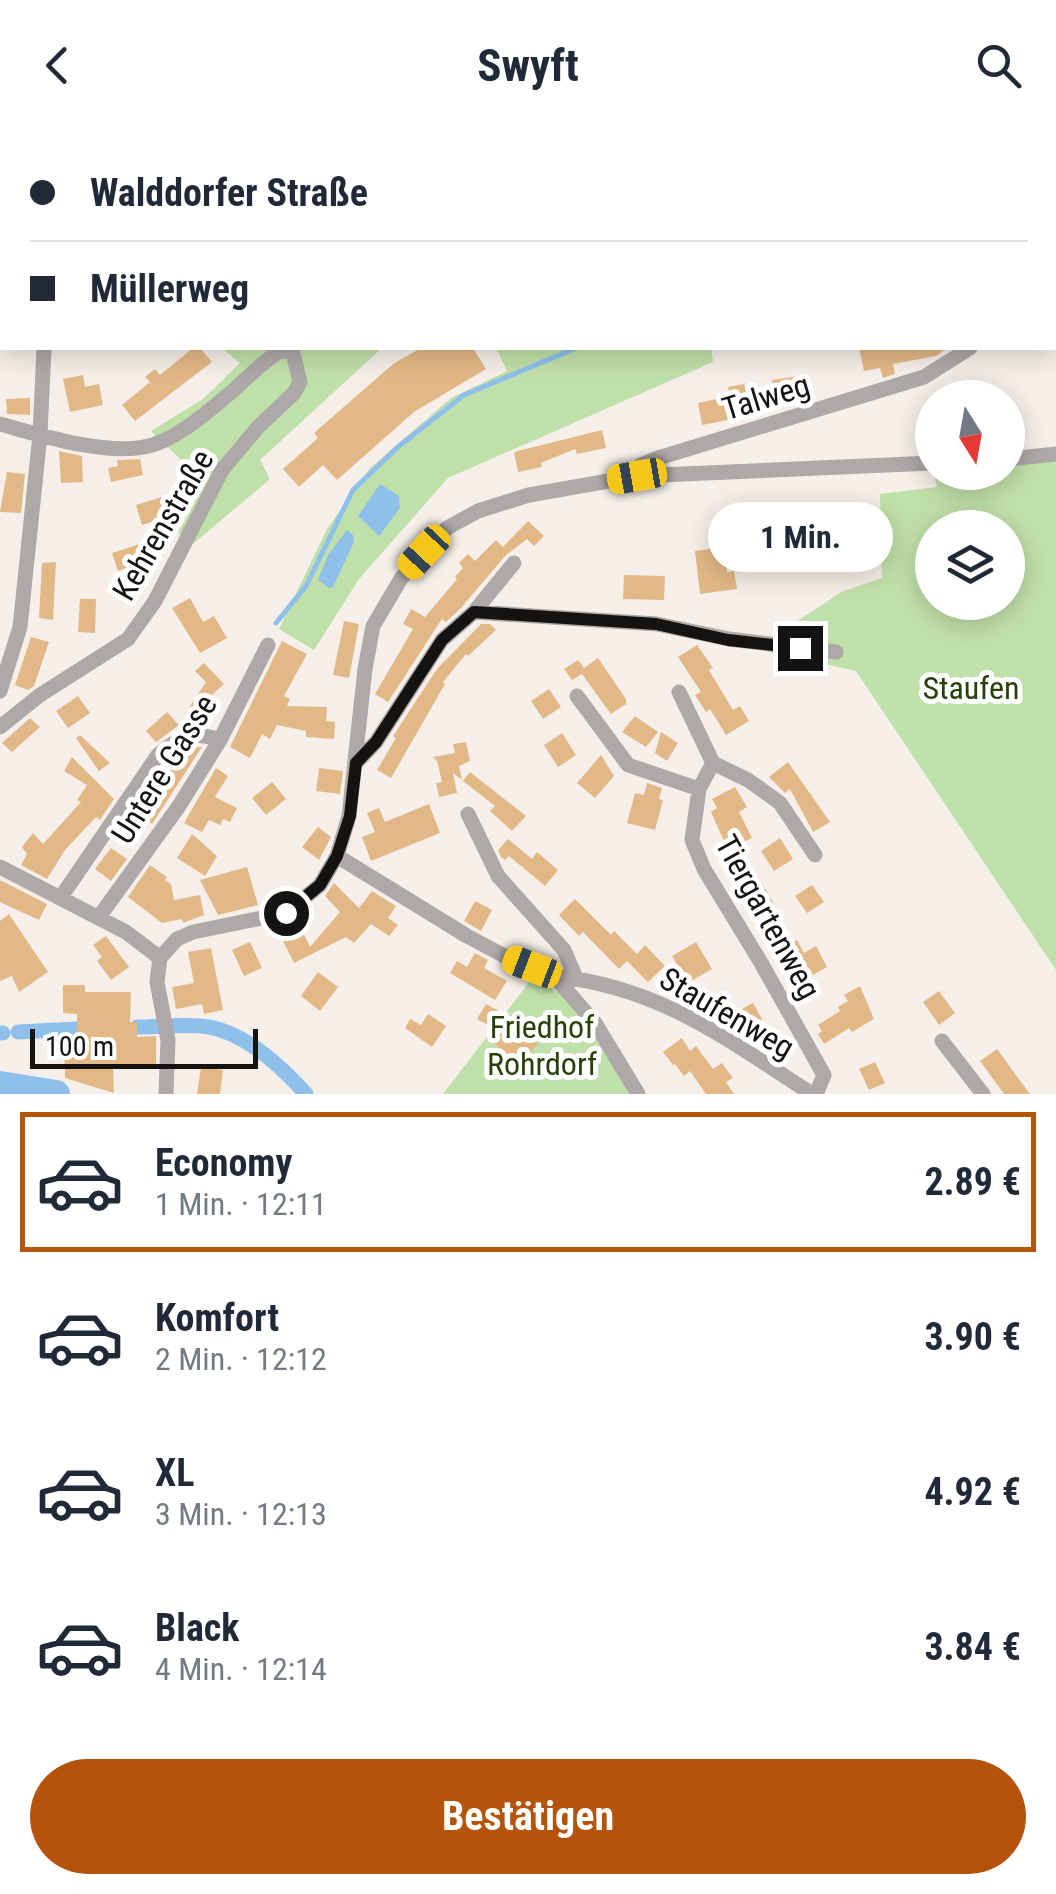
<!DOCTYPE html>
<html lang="de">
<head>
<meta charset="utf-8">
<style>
  body { margin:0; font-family:"Roboto Condensed",sans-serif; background:#f6f6f7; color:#1f2937; height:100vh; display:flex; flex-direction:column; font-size:38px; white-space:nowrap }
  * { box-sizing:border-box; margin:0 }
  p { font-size:32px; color:#747a83 }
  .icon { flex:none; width:55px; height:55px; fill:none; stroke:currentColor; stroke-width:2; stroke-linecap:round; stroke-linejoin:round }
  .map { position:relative; height:964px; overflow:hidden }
  .sheet { display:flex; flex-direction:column; background:#fff; flex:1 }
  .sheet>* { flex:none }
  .top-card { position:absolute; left:0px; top:0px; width:1058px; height:220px; box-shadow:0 5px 25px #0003; display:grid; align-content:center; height:220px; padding:0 30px; background:#fff }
  .needle { width:65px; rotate:169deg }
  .fabs { position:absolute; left:915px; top:250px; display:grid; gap:20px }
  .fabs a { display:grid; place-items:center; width:110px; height:110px; border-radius:50%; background:#fff; box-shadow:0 5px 25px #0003; font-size:50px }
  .scale { position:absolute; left:30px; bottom:25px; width:228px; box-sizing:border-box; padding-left:10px; border:5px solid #151311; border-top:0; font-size:28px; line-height:35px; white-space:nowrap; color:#151311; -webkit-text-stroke:8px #fff; paint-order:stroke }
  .end { position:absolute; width:45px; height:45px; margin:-22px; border:12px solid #151311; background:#fff; box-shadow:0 0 0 5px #fff }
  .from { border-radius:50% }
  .bubble { position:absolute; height:70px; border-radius:35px; background:#fff; box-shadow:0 5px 25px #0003; font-size:32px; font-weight:700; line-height:70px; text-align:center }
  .car { position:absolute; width:30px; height:60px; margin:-30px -15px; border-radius:12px; box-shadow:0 0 8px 2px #0007; background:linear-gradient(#f5c518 24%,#345 0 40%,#f5c518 0 76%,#345 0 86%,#f5c518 0) }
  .top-card b { display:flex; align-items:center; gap:35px; height:95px; font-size:38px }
  .top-card b+b { border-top:2px solid #e0e1e3 }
  .top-card i { width:25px; height:25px; background:#1f2937 }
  ul { padding:18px 0 0; list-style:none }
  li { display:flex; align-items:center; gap:30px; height:140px; margin:0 20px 15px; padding:0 10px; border:5px solid transparent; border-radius:0px }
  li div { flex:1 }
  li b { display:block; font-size:38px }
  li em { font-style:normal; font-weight:700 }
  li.active { border-color:#b45309 }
  li>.icon { width:90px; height:90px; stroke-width:1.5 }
  .cta { display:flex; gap:20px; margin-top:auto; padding:20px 30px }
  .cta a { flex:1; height:115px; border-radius:60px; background:#b45309; color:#fff; font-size:40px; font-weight:700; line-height:115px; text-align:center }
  header { display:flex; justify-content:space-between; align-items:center; height:130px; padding:0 30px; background:#fff; font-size:45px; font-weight:700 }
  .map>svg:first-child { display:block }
</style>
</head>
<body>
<header><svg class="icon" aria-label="back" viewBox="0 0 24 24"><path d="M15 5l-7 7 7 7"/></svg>Swyft<svg class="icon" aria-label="search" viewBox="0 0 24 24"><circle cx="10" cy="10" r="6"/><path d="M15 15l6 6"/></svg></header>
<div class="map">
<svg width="1056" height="964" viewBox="0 0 1056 964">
  <rect width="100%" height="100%" fill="#f6efe9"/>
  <path fill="#c0e0a9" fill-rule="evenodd" d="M286,0H1056V181L1055,2Z
    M222,218H382L260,330L270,349L193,414L178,403L205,353L151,301L203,269L240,233Z
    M496,218H711L713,232L448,348L359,449L314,520L279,499L327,399L370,338L451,268L507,241Z
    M1056,330V840L856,541L756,519L841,462L882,448L880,364L937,357L933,342H1008V334ZM932,398H1008V472H932Z
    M534,846L570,870L631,964H443Z"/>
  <path fill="#8fbfeb" d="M380,354L399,366L400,378L379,406L358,386Z
    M347,400L353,405L354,412L333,457L329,458L318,450L328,425Z"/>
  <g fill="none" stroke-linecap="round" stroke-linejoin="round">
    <path stroke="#8fbfeb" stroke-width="5" d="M1055,165L1056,164
      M276,493L306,456L353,360L399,316L464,265L576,218"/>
    <path stroke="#8fbfeb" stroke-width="15" d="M137,897C159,897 187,893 209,897C247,904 281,936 306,964
      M18,902L96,898
      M0,903H3"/>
    <path stroke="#8fbfeb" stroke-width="28" d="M0,955L56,964"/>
  </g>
  <path fill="#e3b887" d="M193,218H200L212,232L135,291L122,275L150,252L145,247L155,239L160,245Z
    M421,218H473L486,239L414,282L337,350L323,335L299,357L283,339L318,308L314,303L393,234Z
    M859,218H948L936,226L893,234L895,244L883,248L880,238L864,241Z
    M83,245L85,257L99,254L103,275L70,282L63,249Z
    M800,246L803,266L776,270L772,250Z
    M744,254L749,276L726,280L728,290L702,295L698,273L730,266L728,257Z
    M30,268V285L7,284L6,269Z
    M602,300L606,318L577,324L575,319L541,333L542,337L518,342L514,322Z
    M59,321L82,326L83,352L61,353Z
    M140,329L143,345L111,352L108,338L118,336L117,330Z
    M7,342L25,344L21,383L0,382Z
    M165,366L171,386L142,395L136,375Z
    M528,391L544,406L534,416L527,409L506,425L460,479L446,492L442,489L388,572L375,564L413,499L403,494L411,479L425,487L457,449L455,447L463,438L459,433L468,424L475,431L496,410L503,417Z
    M140,414L146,432L118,441L112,423Z
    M724,417L727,442L734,441L737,459L700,464L695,421Z
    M56,432L53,490L39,488L42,433Z
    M624,445L665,446L664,470L623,469Z
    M190,468L203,492L214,486L227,508L200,523L172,478Z
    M80,469H96L95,503L78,502Z
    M344,491L359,494L349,548L333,545Z
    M481,494H490L496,500L468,526L466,524L443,552L445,554L391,648L377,640L396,608L393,606L437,539Z
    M31,507L49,512L34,556L28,560L15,555Z
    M282,511L307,524L284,566L290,569L287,576L327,577L326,591L335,592L334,609L306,607V601L277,595L270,609L262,604L250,628L230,617Z
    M697,515L713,538L709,540L733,580L740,576L749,591L726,605L710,579L706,582L695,565L701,562L678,527Z
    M598,528L626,569V574L611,584L582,544L572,550L564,539L578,530L584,538Z
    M204,533L224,554L188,587L185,584L206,552L195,541Z
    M549,559L561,577L543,589L531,571Z
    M78,566L90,583L68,598L56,581Z
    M167,582L179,595L156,612L146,601Z
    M635,586L658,602L646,617L622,602Z
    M30,588L40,597L12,622L2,613Z
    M661,602L678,613L667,631L655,623Z
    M562,603L576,625L558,637L544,615Z
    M80,605L110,633L99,641L76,608Z
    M466,612L470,631L459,636L462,650L453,643L457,663L439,667L436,653L442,652L437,631L433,627L455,623L453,614Z
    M195,617H202L152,694L140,685L125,706L119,702L150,657L156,661L185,619Z
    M601,625L614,646L595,668L577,653Z
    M72,627L114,669L100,690L96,687L65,720L47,749L21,735L27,724L22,717L33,703L43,714L81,672L77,670L87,655L64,641Z
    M788,632L830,692L813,702L790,659L785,663L769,647Z
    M216,638L228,646L215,667L237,678L230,692L223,689L220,695L209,690L202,702L184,693Z
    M319,638L343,641L340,664L316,661Z
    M470,642L526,686L512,701L490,681L495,676L463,651Z
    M272,652L286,669L266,685L252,668Z
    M647,653L662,658L659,669L663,670L655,700L627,693L635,663L644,665Z
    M735,657L747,677L739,682L752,708L728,720L711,682L717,678L712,669Z
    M429,674L440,703L371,731L362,707L375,702L367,683L379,678L385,692Z
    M318,697L331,707L319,730L302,717Z
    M192,704L217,726L205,746L177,728Z
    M780,708L793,729L774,741L761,721Z
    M508,709L532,729L537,722L558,740L545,756L509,726L505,730L501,727L498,720Z
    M111,718L127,729L111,751L95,739Z
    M150,735L167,747L165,750L171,754L174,770L200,765L204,785L183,793L182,789L162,793L128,767Z
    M247,737L258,775L218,785L200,750Z
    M755,741L774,774L753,785L735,752Z
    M0,750L47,774L39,790L0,772Z
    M334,753L359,778L372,761L396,776L388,788L398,795L389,806L371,794L354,813L346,807L294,833L281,807L301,798L310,817L340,782L325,766Z
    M812,755L824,772L807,783L795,766Z
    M575,769L611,805L614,801L637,824L645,815L665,836L648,852L627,831L619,839L583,802L579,806L559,785Z
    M475,771L492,780L481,801L464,791Z
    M9,784L48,842L19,862L12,846L0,851V791Z
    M106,806L129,837L111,850L97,831L102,827L93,815Z
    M797,810L804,823L816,816L827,837L806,849L795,828L797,827L791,830L785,817Z
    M250,812L262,838L244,846L232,820Z
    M696,812L712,839L688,853L672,826Z
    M211,818L223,880L204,884L202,874L176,879L172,857L194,853L188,822Z
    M475,823L488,830L484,838L507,851L495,870L450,843L457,831L467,837Z
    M318,842L338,857L320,881L301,866Z
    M63,855H85V862H131L130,892H137V907L156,906V935L113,936L114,963L65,948L64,909H77V884L63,883Z
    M860,856L874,889L852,902L849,898L824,914L818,904L822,901L818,895L840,881L838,877L848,871L844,865Z
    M939,861L955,883L939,895L923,872Z
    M753,873L768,900L750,910L743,906L731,885Z
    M486,874L510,887L538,914L511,941L492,923L498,917L489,908L497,900L477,889Z
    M428,884L446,896L432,917L405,898L410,889L421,895Z
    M682,908L690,921L696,916L713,939L722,933L733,948L726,952L734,964H706L690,941L684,946L675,934L673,935L663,922Z
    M997,919L1030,964H1004L980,931Z
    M875,932L885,953L869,960L859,939Z
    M201,937L223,940L220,964H197Z"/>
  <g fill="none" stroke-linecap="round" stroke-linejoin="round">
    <path stroke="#ada9a8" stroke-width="15" d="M32,0V2
      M0,95L2,96
      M0,294C40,305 103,325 144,317C174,312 206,283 229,264C247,249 261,232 282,220L293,223L300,252L294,263L259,296L222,340L155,471L128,509L40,565L0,597
      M1008,329L1056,324
      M637,346L641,335L658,328L924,247L970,218
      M474,482L657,494L729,509L836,522
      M0,561L20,497L40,305L44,218
      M679,562L713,633
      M577,566L628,635L699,659
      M356,633L376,612L442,510L474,482L514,433
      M713,633L699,659L692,710L704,739L760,831L824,945L816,964
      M713,633L748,650L780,673L815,725
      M468,684L498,746L564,820L576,848
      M337,726L467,806L510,829L554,846L595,893L638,964
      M0,737L126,802L160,828
      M61,767L158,625C179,607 192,600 220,610
      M99,787L179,676L220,610L268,515
      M160,828L177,809L193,802L286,783L320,755L337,726L349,686L365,539L373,496L402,447L447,398L478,381L529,365L637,346L932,333
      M160,828L157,852L168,910L166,964
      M554,846C660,857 725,908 812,964
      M942,911L983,964"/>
  </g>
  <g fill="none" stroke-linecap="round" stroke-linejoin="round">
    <path stroke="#151311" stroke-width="12" d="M286,783L320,755L337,726L350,686L356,633L376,612L442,510L474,482L656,494L728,510L800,518"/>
  </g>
  <g text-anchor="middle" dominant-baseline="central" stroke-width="10" stroke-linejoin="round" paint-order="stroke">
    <g font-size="32" fill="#151311" stroke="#fff">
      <text transform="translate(766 267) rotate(-17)">Talweg</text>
      <text transform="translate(163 395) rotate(-60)">Kehrenstraße</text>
      <text transform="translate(164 639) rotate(-58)">Untere Gasse</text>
      <text transform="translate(768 787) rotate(61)">Tiergartenweg</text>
      <text transform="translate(727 883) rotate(30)">Staufenweg</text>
    </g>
    <g font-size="32" fill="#264208" stroke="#fff">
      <text x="971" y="558">Staufen</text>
      <text x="542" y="897">Friedhof<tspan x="542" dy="37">Rohrdorf</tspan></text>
    </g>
  </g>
</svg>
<div class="fabs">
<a><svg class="needle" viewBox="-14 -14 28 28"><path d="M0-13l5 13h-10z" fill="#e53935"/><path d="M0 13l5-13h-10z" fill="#747a83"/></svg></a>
<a><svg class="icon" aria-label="layers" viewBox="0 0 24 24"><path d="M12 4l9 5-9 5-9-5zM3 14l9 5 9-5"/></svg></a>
</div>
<div class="scale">100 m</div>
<i class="end from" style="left:286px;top:783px"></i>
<i class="end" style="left:800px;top:518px"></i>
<div class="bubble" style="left:708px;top:372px;width:185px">1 Min.</div>
<i class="car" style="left:637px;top:346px;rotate:260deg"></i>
<i class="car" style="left:424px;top:422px;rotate:223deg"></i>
<i class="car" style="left:532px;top:837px;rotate:291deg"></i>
<div class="top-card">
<b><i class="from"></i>Walddorfer Straße</b>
<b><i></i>Müllerweg</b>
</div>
</div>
<section class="sheet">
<ul>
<li class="active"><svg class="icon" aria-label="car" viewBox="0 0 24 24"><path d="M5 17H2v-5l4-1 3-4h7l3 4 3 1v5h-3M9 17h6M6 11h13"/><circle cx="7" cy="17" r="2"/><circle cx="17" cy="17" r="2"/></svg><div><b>Economy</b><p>1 Min. · 12:11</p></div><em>2.89 €</em></li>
<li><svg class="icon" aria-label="car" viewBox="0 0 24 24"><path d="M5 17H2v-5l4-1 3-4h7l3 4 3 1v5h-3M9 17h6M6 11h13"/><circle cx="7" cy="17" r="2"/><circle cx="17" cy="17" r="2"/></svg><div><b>Komfort</b><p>2 Min. · 12:12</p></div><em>3.90 €</em></li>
<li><svg class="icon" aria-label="car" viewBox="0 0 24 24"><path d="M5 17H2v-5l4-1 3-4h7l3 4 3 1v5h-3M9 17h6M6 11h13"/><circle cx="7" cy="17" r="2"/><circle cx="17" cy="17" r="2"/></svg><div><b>XL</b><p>3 Min. · 12:13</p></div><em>4.92 €</em></li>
<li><svg class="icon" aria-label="car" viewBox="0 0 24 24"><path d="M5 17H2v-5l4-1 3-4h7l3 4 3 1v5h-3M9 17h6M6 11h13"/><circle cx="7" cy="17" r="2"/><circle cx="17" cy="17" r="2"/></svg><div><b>Black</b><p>4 Min. · 12:14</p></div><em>3.84 €</em></li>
</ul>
<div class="cta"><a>Bestätigen</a></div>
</section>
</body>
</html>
